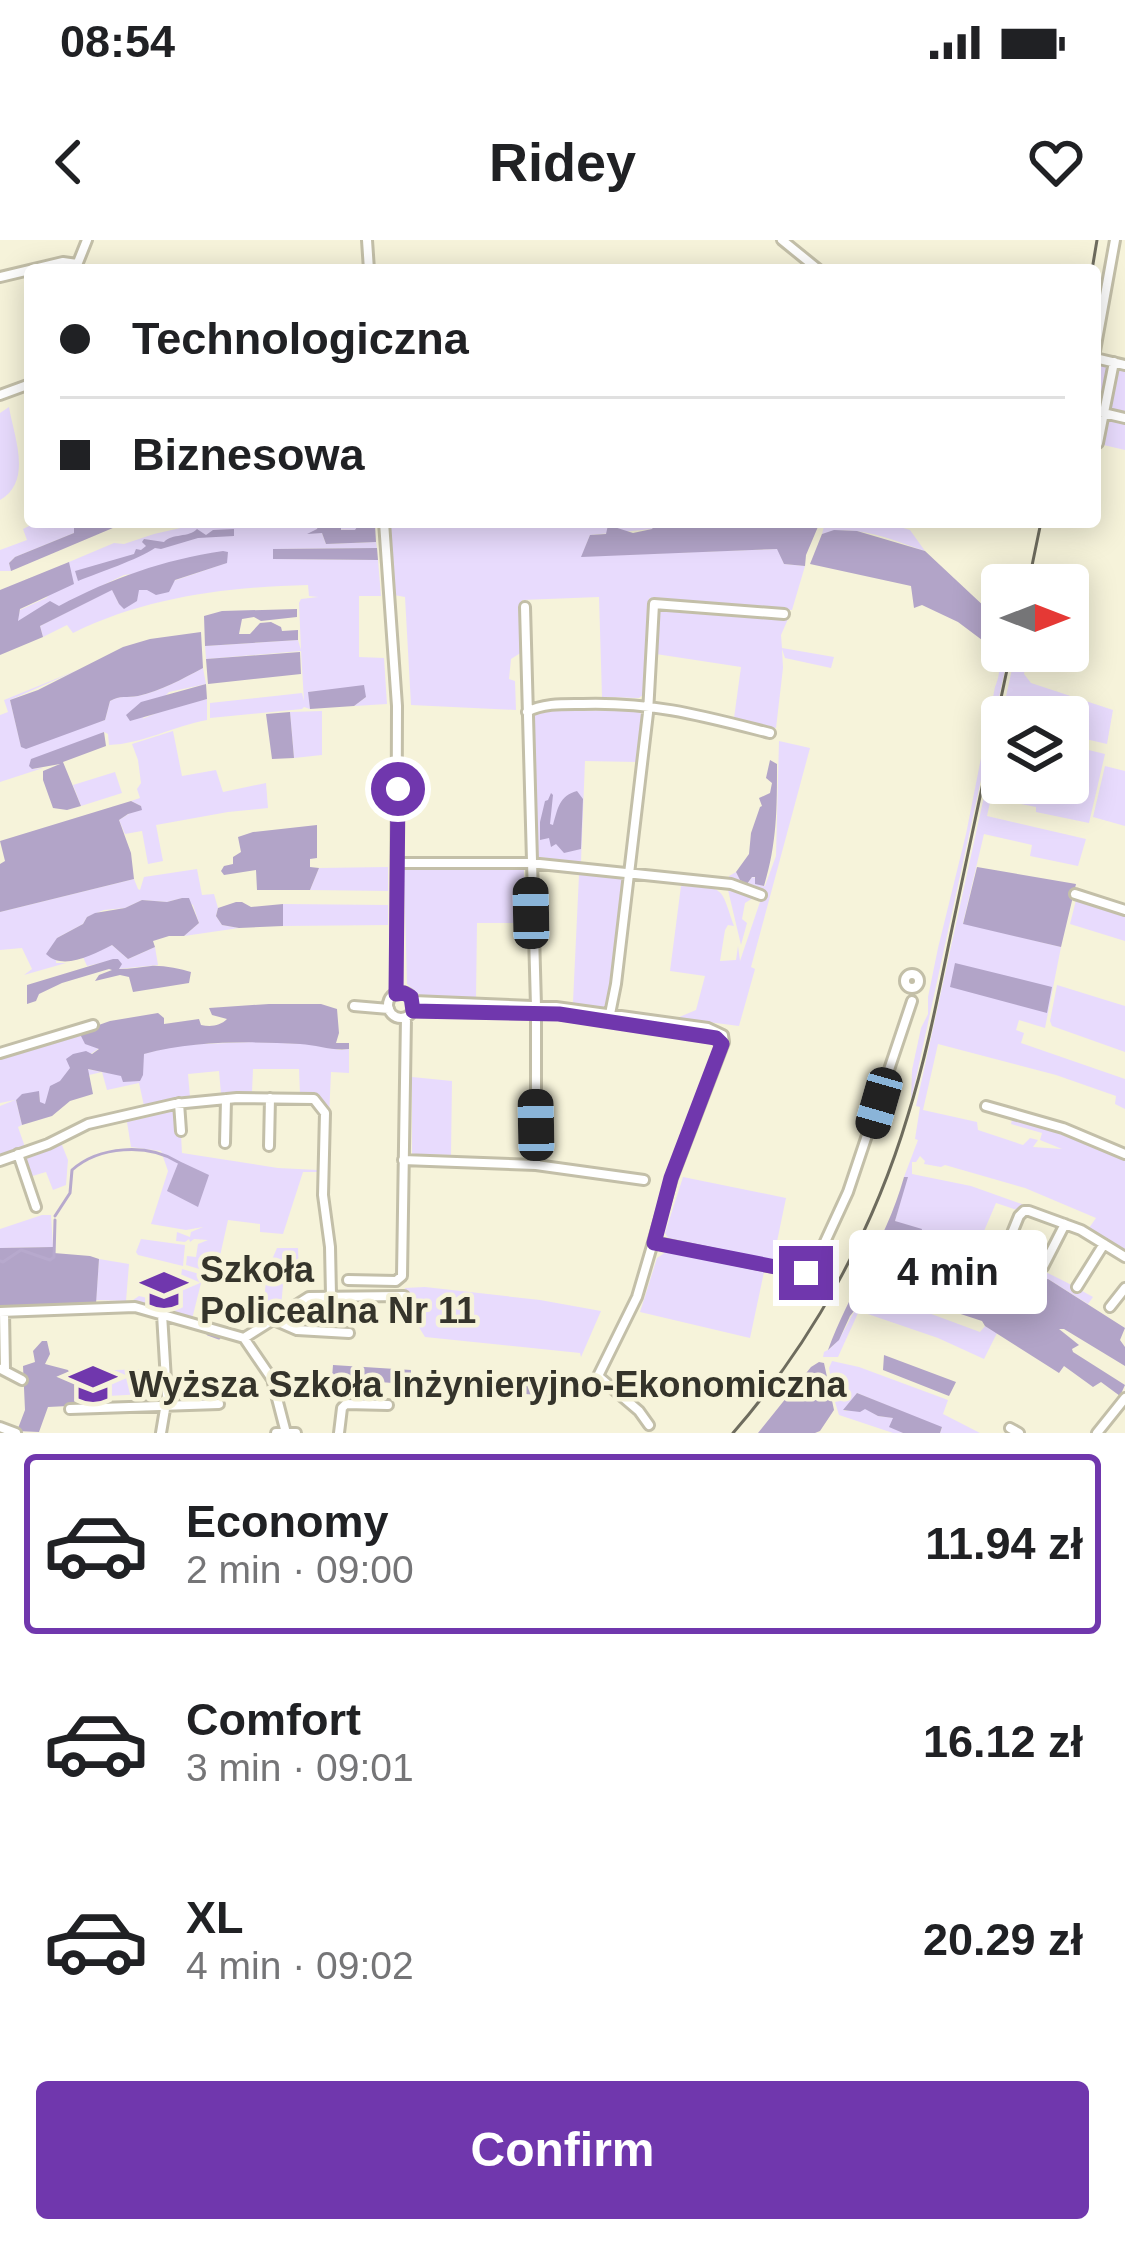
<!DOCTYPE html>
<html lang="en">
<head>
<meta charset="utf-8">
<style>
  body { margin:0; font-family:Helvetica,sans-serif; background:#f6f6f6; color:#202124; height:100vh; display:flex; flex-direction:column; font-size:45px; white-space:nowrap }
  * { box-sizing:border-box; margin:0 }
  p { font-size:39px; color:#757577 }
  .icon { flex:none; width:66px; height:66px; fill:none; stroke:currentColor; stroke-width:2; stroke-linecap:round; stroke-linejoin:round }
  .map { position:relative; height:1193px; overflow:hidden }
  .panel { display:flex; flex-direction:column; background:#fff; flex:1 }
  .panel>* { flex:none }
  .guide { position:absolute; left:24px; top:24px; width:1077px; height:264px; border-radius:12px; box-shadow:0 6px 30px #0003; display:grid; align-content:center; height:264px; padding:0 36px; background:#fff }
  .needle { width:78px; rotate:90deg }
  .tools { position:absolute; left:981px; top:324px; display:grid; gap:24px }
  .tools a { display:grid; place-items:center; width:108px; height:108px; border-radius:12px; background:#fff; box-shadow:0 6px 30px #0003; font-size:60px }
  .end { position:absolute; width:54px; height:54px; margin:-27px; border:15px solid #7037ad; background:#fff; box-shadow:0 0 0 6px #fff }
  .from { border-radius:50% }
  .bubble { position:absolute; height:84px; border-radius:12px; background:#fff; box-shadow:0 6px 30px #0003; font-size:39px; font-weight:700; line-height:84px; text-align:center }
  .car { position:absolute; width:36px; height:72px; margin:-36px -18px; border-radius:15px; box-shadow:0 0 9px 3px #0007; background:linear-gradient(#222 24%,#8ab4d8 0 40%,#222 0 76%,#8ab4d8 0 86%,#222 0) }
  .guide b { display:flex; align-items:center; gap:42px; height:114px; font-size:45px }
  .guide b+b { border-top:3px solid #e0e0e0 }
  .guide i { width:30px; height:30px; background:#202124 }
  ul { padding:21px 0 0; list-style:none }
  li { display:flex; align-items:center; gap:36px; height:180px; margin:0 24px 18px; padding:0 12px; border:6px solid transparent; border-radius:12px }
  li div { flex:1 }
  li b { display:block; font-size:45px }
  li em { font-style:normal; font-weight:700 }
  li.selected { border-color:#7037ad }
  li>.icon { width:108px; height:108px; stroke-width:1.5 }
  .button { display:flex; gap:24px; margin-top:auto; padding:24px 36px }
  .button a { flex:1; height:138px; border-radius:12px; background:#7037ad; color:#fff; font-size:48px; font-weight:700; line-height:138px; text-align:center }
  .status { display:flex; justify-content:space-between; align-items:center; height:84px; padding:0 60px; background:#fff; direction:ltr }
  .status svg { height:33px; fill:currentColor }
  header { display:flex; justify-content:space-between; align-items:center; height:156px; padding:0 36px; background:#fff; font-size:54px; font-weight:700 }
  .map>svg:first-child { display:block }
</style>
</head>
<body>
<div class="status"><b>08:54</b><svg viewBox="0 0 49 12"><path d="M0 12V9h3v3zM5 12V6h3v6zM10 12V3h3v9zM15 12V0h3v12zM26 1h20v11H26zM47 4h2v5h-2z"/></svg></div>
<header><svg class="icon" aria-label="back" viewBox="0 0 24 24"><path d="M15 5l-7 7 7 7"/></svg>Ridey<svg class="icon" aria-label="heart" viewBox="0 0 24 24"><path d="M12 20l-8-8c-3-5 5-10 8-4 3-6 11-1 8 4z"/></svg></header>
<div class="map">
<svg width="1125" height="1193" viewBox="0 0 1125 1193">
  <rect width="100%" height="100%" fill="#f6f3da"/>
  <path fill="#e8dbfd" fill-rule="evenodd" d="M1095,124L1125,130V210L1095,203Z
    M9,167C14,197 33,241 0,260V173Z
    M37,282H74V293L15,317L9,323L11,331H0V310L27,300L23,289Z
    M207,282H375V285L359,284L356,290L317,289L312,293H322L326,304L376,302L377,308L273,309L274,319L378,320L381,356H359V417L384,418L387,464L354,466L366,457L322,451L309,452L310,469L304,467L302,469L210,478V463L302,453L304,461L301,411L206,419L205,406L298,400L301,410L299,363L301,359L318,357L309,356L308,345C227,347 146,357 73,393L67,385L43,397L40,386L112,349L119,364L138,350H147L226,323L124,335L58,367L32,374L17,382L20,370L46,358L70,335L69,322L114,303L124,304L154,294Z
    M387,282H657L652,289L590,295L582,316L778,309L784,324L805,326L792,370L649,358L644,454L639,458L602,457L599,357L522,360V412L511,419L509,439L515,441L516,470L411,465L405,357L394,355Z
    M825,282H883L910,290L925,311C892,300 856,283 822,294Z
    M662,368L788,379L781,395L782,408L834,417L831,428L785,418L782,409L783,428L776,488L734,478L741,427L656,414L659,371Z
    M1002,389V411H1009L911,861L912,830L921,788L928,774V757L938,708L966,594L995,447C1004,427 996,409 1002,389Z
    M1016,411H1028L1024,434L1031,443L1113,470L1107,504L1068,495V477H1002V543H1068V505L1105,514L1089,583L1036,572V567L991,558L987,576L1086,599L1078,626L1030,616L1032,605L984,594L963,683L1061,707L1045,788L1019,780L1016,790L1024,793L1021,803L1125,839V869L1115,864L1116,856L1056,835L938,804L923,870L977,882L978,890L1023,905L1030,898L1038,900L1033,907L1062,909L1040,900L1042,893L1011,884L1013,876L1052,887L1125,917V1014L1040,973L1020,966L1017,970L996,963L978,1005C1018,1018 1055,1035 1093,1057L1088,1064L1048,1039L1039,1050C1018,1040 994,1027 973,1045L942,1033L921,1061L913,1059L936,1024L883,1009L890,995L985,1025L988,1019L919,997L895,981L907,937H904L918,900L915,899L920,867L916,866ZM920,916L925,921L924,924L941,927L945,925L1025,948L1096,978L1089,988L971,946L912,934V922H916Z
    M203,428L206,444L169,452L142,479L171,467L207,459V480C174,486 142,504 109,505L108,494L104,492L32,529L43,528L0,542V475L8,472L4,460L80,429L10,460L21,506L105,480L110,461C120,455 127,458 138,456C161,451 182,439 203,428Z
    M638,470L642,475L637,522L585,521L581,622L538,617L535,613L534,471Z
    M322,471V515L294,518L290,472Z
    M173,491L182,536L216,530L223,552L266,543L268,568L228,572L156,585L163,621L148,624L142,591L125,594L119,580L141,566L131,561L140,558L137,549L141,543L138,520L132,504Z
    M779,501L810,508L751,727L755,729L739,786L677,778L696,770L705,736L670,731L681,646C725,648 720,645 734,686L728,685L725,690L720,721L736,720L738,706L740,721L763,653L757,660L753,658L745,663L742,679L747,683L741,705L728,650L729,636L736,632L740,640L748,643L752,637L756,638L762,646H765L776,616Z
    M1105,526L1125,531V586L1093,577Z
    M115,532L122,553L81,566L73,545Z
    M388,627V651L310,650L319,628Z
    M197,629L202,655L214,654L218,668L216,676L222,685L239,688L184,696L199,683L193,665L182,658L167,662L142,660L125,668L104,670L87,677L83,684L57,698L56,723H66L24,735L32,729L22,708L0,710V672L134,639L138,649L140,650L144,637Z
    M404,629H524L526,683H477L476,758L420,756L407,744Z
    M554,630L621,637L623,640L613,740L606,768L544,762H573L579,635L553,632Z
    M1079,659L1125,673V701L1070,684L1076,660Z
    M283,664L388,665V685L283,686Z
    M112,705L128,719L155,707L158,725L117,729L118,719L87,726L83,717Z
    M1057,745L1125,766V812L1052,786L1050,781Z
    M79,792L101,807L71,827L45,865L40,863L39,852L16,860L22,885L18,887L25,907L0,916V866L15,860L0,863V814Z
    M253,802L308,804L340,810L349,809V833L331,832L329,877L322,860L300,855L299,829H253L252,852L221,854L219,831L188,834L190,857L144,866L139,843L107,850L102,832L89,835L87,829C106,833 124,836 143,835V814L178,805Z
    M412,837L452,841L451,915L412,914Z
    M178,870L179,886L176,890L181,895L182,913L278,928L318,930V932H303L283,994L260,992V984L228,980L216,1034L186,1025L187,1016L196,1017L198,1004L208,1000L194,999L190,1002L189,999L185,1002L176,1001L177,992L190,997L191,992L203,987L186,990L151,984L168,931L161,911L131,907L127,882Z
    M59,905H62L68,920L66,945L53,950L46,932L29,937L23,918Z
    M683,937L786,958L773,1021L668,998L665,993Z
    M42,975H51L53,1007L0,1008V989Z
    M141,999L185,1005L183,1026L138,1015L136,1012Z
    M277,1008H298L299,1034H284L281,1067L262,1080L267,1031Z
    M666,1012L764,1032L750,1098L640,1072L657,1018Z
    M99,1019L129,1024L126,1061L96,1060Z
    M182,1029L203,1035L192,1079L133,1060L139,1056L177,1065Z
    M425,1047L540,1060L601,1071L581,1117L580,1113L425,1097L402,1060L405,1048Z
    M861,1062L902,1074L907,1065L980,1092L985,1086L997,1093L984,1119L938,1098L859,1071L838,1117H823L824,1112C843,1103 847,1079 861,1062Z
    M832,1121L859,1127L948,1160L943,1174L980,1193H940L942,1188L857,1153L844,1171L865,1168L878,1176L894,1178L890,1186L903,1193H919H893L839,1175L835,1162L840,1161L838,1147L833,1152L829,1128Z
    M143,1129L144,1154L90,1157L89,1131Z"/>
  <path fill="#b2a4c8" d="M74,282H127L11,331L9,323L15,317L74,293Z
    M657,282H820L806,315L805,326L784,324L777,309L581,317L590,295L606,294L608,285L633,293L652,289Z
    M319,284L341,285V290H355L359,284L375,285L376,302L326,304L322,293L307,294L317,289Z
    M197,289L206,295L213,290L234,289V296L198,298L161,309L155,308C137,320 100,332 78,341L75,331L134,314L136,309L141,310L146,306L142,302L144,299L164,302C172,293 189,298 197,289Z
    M834,290L857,291L925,311L1002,383L996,404L990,406L958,382L922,365L914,368L911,346L810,324L822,294Z
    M377,308L378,320L273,319V309Z
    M223,311L228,312L227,323L175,340L169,352L156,355L147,350H139L137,361L124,369L119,364L112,350L40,386L43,397L0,415V350L69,322L74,344L20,369L18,381L50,361L59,366C112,338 163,320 223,311Z
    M297,369V377L261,381L254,377L242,379L239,394H250L260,383L271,382L281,387L282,391L298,390V400L205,406L204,376L222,371Z
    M201,392L203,428C182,439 161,451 138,456C127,458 120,455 110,461L105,480L26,509L21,507L10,460L38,450L123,407L150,399Z
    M300,412L301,434L208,444L206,419Z
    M206,444L207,459L130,481L126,475L141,462Z
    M364,445L366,457L354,466L310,469L308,452Z
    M290,472L294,518L272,519L266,474Z
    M104,492L106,506L63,522L81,566L67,570L53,568L43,540V531L60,524L32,529L29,526L31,519Z
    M770,520L777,524C777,569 777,603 764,646L755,644V637H752L747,644L740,640L736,632L749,614L751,593L760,567L762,566L759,558L770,553L772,543L766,538Z
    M577,551L583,559L581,609L564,613L556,604L551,607L549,598L540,600V582L545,561L548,560L551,553L553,555L550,584L553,585C558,568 559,556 577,551Z
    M131,561L141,566L142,570L128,574L119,580L131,613L134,639L0,672V624L5,621L0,601Z
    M317,585V618L310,619V627L319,628L310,650H257L256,630L224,635L221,631L224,626L233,624V617L241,612L238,597L253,592Z
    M977,627L1076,644L1061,707L963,684Z
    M182,658H189L199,683L184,696H169L153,701L155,707L128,719L112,705C92,715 63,731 46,714L57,698L83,684L87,677L95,673L125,668L142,660L167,662Z
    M236,662H242L251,667L283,664V686L239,688L222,685L216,676L218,668Z
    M113,719H118L122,724L119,729C130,729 140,727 151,726C161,725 181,729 191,732L189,743L133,752L129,737L120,735L95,741L99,735L112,730L109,729L62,743L39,754L36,761L27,764V745Z
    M955,723L1052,747L1047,773L950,747Z
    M269,764H321L337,769L339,793L336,803H349V809C332,811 317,805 300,804C248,801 194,801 144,814L143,835L140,841L123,842L121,836L88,829L93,854L70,861L52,876L22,885L16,860L22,854L39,851L40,862L45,864L50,846L60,841L70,828L66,819L73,814L86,811L92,814L99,809L85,804L79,792L110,781L158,773L164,778V784L199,779L201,785C211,787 220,786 227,779L212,775L209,768Z
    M904,937H908L895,981L922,989L920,997L989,1019L986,1025L890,995L883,1009L937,1024L913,1059L867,1048L866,1053L907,1065L902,1074L861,1062L850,1076L839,1100L828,1110C850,1050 887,999 904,937Z
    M53,1007L54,1013L90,1016L99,1019L96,1064L0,1069V1008Z
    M998,1032L1039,1050L1044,1040L1048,1039L1125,1088L1120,1100L1125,1107V1126L1064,1089H1059L1079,1105L1072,1109L1073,1112L1125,1145L1120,1156L1101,1142L1093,1147L1064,1126L1059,1133L985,1086L982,1081L921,1061L942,1033L973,1045L981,1033L991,1035Z
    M42,1101H47L50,1114L45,1124L68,1130L70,1134L77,1137L81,1160L88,1165L48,1167L39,1192L17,1191L25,1170L23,1126L35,1122L33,1111Z
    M884,1115L956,1142L949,1156L883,1130Z
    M819,1122L824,1123L834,1170L820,1191L815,1193H758L811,1127Z
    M333,1125L411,1130V1136L465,1138L565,1148L561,1157L332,1138Z
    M857,1153L942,1187L940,1193H903L889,1187L893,1178L878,1176L865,1169L860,1172L843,1170Z"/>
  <path fill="#b7a9cd" d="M179,921L209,935L198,967L167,951Z"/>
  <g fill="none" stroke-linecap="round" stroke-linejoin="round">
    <path stroke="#b7a9cd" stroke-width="3" d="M55,976L70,953L72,930C99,906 147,903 178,922
      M0,1021L3,1022L21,1010L50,1020L54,1017L55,980
      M208,1094L219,1098"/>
    <g stroke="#c3bfa8" stroke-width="14">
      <path id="minor" d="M367,0L369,30
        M782,0L819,30
        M75,30L87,0
        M0,37L63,22L77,24
        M1095,111L1115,0
        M1095,118L1125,125
        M0,155L30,144
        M1095,171L1125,178
        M1098,203L1114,122
        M384,282L397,466L396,754
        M525,367L536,766V925
        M527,472C543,463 564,464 583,464C654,462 703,476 770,493
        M398,623H530L731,644L761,655
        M1075,654L1125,670
        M905 741a7 7 0 1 1 14 0a7 7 0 1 1-14 0Z
        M388 765a13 13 0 1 1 26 0a13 13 0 1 1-26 0Z
        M413,761L556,767L708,788L723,795L724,802L672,938L637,1057L598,1136L639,1171L649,1185
        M354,766L389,769
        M413,771L559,774L712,796L722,804
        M612,781L610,774L616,744L648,473L654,364L784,374
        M0,813L93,785
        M179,863L181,891
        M986,866L1063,888L1125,914
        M225,903L226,859
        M269,906L270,858
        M18,914L36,967
        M403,920L536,925L644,940
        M0,921L48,904L88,884L175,864L237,858L314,859L325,873L323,955L330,1007L331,1055
        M654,1002L797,1032L806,1033L812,1030L848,952L912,761
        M1008,1003L1019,976L1024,971H1029L1081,990L1125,1017
        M1043,1027L1065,984
        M348,1040L396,1041L402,1036L406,777
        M1077,1047L1104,1004
        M1110,1067L1125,1048
        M0,1072L135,1067L244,1098L309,1057L404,1056
        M4,1072L5,1130
        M274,1080L297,1090L349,1093
        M244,1098L272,1139L286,1193
        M1,1129L22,1140
        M70,1169L219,1164
        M0,1187L16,1193
        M1010,1188L1019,1193
        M161,1193L167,1157L162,1074
        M276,1193H296
        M339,1193L342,1168L346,1164L388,1165
        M1097,1193L1125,1158"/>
    </g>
    <use href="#minor" stroke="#fff" stroke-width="8"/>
    <path stroke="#6e6c5e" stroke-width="3" d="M1092,30L1097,0
      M1028,345L1041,282
      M733,1193C813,1101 873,992 908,875C928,811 940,745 954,679C973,590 992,500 1011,411"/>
  </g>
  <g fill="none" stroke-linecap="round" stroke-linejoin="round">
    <path stroke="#7037ad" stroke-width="15" d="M398,549L396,754L404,753L411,757L413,771L559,774L716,798L722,804L671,938L654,1003L806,1033"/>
  </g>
  <defs>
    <g id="university-bare" transform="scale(3.6)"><path d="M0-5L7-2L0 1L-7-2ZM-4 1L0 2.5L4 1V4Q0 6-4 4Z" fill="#7037ad" stroke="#f6f3da" stroke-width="2.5" paint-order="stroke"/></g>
  </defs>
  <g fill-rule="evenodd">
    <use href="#university-bare" x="164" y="1050"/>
    <use href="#university-bare" x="93" y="1144"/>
  </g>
  <g text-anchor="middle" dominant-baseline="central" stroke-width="9" stroke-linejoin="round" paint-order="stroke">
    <g font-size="36" font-weight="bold" fill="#35342b" stroke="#f6f3da" text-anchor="start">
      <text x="200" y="1029">Szkoła<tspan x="200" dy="41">Policealna Nr 11</tspan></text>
      <text x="129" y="1144">Wyższa Szkoła Inżynieryjno-Ekonomiczna</text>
    </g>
  </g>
</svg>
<div class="tools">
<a><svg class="needle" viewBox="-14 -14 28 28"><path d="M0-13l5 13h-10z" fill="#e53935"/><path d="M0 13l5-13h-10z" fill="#757577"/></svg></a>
<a><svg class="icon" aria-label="layers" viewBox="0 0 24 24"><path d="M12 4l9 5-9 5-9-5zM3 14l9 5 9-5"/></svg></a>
</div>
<i class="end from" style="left:398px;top:549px"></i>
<i class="end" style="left:806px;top:1033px"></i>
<div class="bubble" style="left:849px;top:990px;width:198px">4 min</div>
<i class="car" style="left:531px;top:673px;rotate:359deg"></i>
<i class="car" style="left:879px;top:863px;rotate:196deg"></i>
<i class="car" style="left:536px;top:885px;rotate:359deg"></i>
<div class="guide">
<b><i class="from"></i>Technologiczna</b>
<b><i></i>Biznesowa</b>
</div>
</div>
<section class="panel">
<ul>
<li class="selected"><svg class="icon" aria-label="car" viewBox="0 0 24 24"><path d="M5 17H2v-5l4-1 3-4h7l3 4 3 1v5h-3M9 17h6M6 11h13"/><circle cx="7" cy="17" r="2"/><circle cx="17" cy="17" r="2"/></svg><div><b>Economy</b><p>2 min · 09:00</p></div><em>11.94 zł</em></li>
<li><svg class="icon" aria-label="car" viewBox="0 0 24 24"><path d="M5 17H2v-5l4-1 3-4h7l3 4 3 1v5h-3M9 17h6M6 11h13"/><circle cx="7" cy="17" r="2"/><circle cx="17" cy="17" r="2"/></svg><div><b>Comfort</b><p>3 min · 09:01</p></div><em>16.12 zł</em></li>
<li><svg class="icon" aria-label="car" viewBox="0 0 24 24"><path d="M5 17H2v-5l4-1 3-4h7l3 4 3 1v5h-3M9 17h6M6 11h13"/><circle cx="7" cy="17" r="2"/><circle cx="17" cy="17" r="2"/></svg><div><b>XL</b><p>4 min · 09:02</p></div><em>20.29 zł</em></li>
</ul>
<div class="button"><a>Confirm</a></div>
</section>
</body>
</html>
